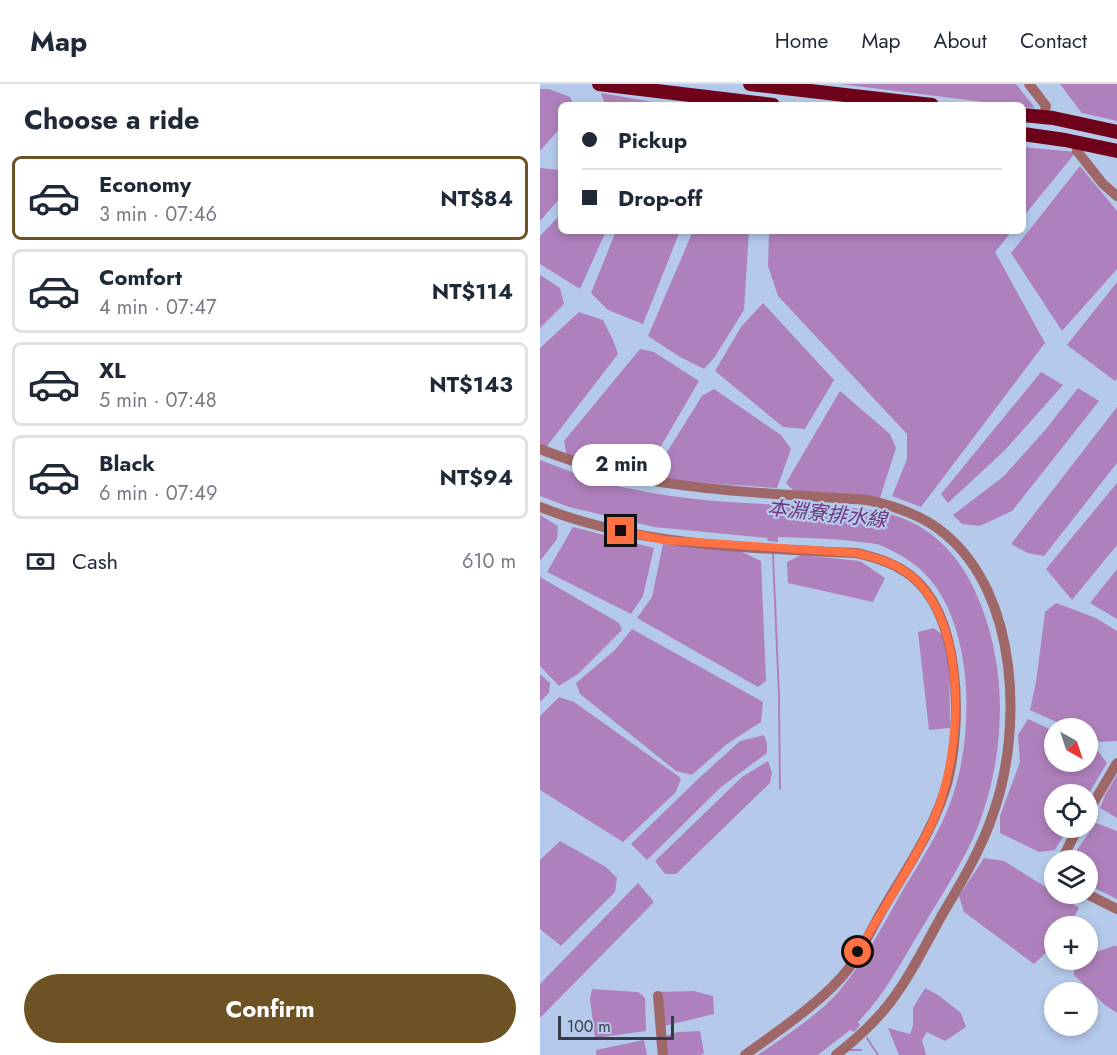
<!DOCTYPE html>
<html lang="en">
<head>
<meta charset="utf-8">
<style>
  body { margin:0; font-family:Jost,"Noto Sans TC",sans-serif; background:#f6f6f7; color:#1f2937; height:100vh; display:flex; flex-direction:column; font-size:22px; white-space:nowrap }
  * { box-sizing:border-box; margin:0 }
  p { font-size:20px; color:#747a83 }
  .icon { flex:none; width:33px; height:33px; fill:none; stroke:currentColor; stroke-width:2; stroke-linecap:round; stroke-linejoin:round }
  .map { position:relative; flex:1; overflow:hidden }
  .sheet { display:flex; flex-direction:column; background:#fff; width:540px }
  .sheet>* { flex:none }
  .top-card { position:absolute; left:18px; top:18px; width:468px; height:132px; border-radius:9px; box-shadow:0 3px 9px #0003; display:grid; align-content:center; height:132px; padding:0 24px; background:#fff }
  .needle { width:39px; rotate:141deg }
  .controls { position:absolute; left:504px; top:634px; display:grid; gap:12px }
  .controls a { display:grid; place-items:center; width:54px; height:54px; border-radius:50%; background:#fff; box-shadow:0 3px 9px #0003; font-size:30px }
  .scale { position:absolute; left:18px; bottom:15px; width:116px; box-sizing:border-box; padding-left:6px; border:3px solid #333c49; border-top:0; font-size:16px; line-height:21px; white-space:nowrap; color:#333c49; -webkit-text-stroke:4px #b5caea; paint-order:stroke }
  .end { position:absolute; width:27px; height:27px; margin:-14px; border:8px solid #ff7043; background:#111; box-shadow:0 0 0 3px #111 }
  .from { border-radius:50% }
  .bubble { position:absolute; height:42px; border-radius:21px; background:#fff; box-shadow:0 3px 9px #0003; font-size:20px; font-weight:700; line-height:42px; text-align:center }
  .top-card b { display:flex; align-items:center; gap:21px; height:57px; font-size:22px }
  .top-card b+b { border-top:2px solid #e0e1e3 }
  .top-card i { width:15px; height:15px; background:#1f2937 }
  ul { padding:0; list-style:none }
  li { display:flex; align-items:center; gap:18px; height:84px; margin:0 12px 9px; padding:0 12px; border:3px solid #e0e1e3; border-radius:9px }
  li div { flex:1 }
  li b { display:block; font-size:22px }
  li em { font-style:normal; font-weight:700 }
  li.current { border-color:#6d5224 }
  li>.icon { width:54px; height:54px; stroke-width:1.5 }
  h2 { padding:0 24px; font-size:27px; line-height:72px }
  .pay { display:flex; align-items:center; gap:15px; height:66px; padding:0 24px; font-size:22px }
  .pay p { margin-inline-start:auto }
  .primary-button { display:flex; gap:12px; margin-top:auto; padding:12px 24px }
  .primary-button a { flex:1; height:69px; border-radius:36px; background:#6d5224; color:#fff; font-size:24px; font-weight:700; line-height:69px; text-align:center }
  header { display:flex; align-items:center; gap:36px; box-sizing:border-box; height:84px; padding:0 30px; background:#fff; border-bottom:2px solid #e0e1e3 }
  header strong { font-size:28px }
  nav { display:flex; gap:33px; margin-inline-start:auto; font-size:21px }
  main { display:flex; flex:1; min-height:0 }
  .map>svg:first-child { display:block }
</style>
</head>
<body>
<header>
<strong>Map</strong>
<nav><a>Home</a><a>Map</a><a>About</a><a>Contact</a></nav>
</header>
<main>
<section class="sheet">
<h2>Choose a ride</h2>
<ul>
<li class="current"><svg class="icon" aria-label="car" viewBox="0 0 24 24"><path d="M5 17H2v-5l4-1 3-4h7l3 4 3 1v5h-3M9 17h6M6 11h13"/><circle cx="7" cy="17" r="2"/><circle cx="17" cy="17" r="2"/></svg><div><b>Economy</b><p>3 min · 07:46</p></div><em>NT$84</em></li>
<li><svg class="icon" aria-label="car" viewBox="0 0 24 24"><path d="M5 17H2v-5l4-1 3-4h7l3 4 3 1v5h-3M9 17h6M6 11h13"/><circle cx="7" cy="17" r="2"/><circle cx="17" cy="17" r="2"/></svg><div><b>Comfort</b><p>4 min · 07:47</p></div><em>NT$114</em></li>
<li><svg class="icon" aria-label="car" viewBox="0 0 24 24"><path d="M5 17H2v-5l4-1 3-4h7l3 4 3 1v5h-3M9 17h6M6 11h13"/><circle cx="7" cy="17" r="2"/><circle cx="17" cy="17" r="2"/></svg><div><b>XL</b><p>5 min · 07:48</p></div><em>NT$143</em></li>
<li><svg class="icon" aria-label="car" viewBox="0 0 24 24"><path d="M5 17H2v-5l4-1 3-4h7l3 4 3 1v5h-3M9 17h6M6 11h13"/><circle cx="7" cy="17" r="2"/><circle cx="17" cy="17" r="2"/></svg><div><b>Black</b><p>6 min · 07:49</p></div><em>NT$94</em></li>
</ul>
<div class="pay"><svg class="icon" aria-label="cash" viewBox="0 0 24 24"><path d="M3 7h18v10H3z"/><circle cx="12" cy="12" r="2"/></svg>Cash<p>610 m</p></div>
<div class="primary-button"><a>Confirm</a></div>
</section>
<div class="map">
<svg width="577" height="971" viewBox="0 0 577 971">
  <rect width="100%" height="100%" fill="#b5caea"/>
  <path fill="#af81bc" d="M300,0H476L495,24L483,23V21H468Z
    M520,0H577V76Z
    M0,5H9L30,13L34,21H21V43L0,67Z
    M61,9L130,21H65Z
    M483,63L536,68L483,133Z
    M540,82L577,127V185L522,247L471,169Z
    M0,84L21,86V113L0,137Z
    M21,130V147H66L40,205L0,180V152Z
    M76,147H140L103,240L68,226L51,209Z
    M153,147H209L204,226L174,274L164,285L140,273L108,252Z
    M229,147H472L455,168L505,259L381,423L352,412L367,375V350L238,212L228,182Z
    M0,191L20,204L24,220L0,244Z
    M577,198V294L575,297L527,261Z
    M223,219L294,296L265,345L243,343L175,287L201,243Z
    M39,228L63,236L73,256L78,270L4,366L0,365V264Z
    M100,265L114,268L159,297L103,393L27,373L24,357Z
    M501,288L523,301L465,366L408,419L401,410Z
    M538,304L559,317L472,427L440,442L422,440L413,431L464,392L506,345Z
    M174,305L241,351L251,365L237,404L121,396L117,384L162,312Z
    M300,307L350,350L356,364L340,414L256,409L246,399Z
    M577,323V379L504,472L488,469L471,460Z
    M0,376C19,383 39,391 58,397C82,404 121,411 147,414C186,419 226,420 266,422C301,424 340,422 373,439C407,456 428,487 441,521C468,590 465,670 439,740C425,776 402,810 382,844C362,876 345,911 318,938L320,941L314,948L310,946L278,971H218C246,951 278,932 300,906C325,876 343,841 363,806C383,773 406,739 416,701C433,642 432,550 393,499C381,483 361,470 342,462C336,459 327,459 320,458C293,454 266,454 238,453V458L228,457L227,454L114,443L29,423L0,412Z
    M577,399V461L532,516L506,485Z
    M0,431L18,442L17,455L0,477Z
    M33,443L114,464L103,512L91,530L7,488Z
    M123,460L200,467L221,477L226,597L218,603L97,534L112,513Z
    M261,471L320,477L345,494L333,518L248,499L247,478Z
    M577,485V535L550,519Z
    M0,493L79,539L82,546L38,590L19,602L0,582Z
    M516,519L556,534L577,547V657L560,658L548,652V645H532L490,626L496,598L505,528Z
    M394,544L409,557L410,644L389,646L378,548Z
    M92,545L223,618L221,638L187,660L152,691L136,687L40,610L36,599L75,566Z
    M0,590L10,599L9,609L0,618Z
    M19,613L34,618L141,694L136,708L83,758L0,706V632Z
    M488,635L514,647V678H548V662L558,667L567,679L548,711H514V744H528L515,766L499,768L460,749V732L480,678L478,651Z
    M224,651L227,659V669L181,703L107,776L91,760L158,695L200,657Z
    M228,677L232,689L230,699L136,790H125L115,777L202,693Z
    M577,691V734L560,724L565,711Z
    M556,739L577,747V815L548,801V777H529Z
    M20,757L66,783L77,794L75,808L21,862L0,845V776Z
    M444,774L464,777L539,824L529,843H514V861L494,880L424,828L419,812Z
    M98,799L114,818L0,934V900Z
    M573,862H577V929L565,921L534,891V876H548V871Z
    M385,904L398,911L421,929L426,943L405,957L387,948L382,956L386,971H359L348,944L370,950L373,942V924Z
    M52,905L98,908L105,914L106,947L55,954L50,915Z
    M154,907L173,912L174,930L116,944L114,908Z
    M160,947L164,969L161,971H118L116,955L138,948Z
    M104,956L107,971H56V966Z"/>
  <path fill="#b5caea" d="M538,28L577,37V76L572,75Z"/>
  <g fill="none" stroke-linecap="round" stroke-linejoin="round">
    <path stroke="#af81bc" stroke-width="2" d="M233,470L239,612L240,705
      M327,954L338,971
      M310,966H321"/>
    <path stroke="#9f6767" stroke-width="10" d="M489,0L506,22L504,32
      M538,58L537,67L563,100L577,112
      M0,365C107,408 214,408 327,416C355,422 383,431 405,450C479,511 483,646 453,730C441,766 421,799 402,831C388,856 375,883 359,906C343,931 319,953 296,971
      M0,423C101,463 210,464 316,469C335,473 354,479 370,491C422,531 422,638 408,696C396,742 367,784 343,825C332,844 322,866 309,884C285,916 238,947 205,971
      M548,728L577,679
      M521,777L538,744
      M547,810L577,825
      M118,912L123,971"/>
    <path stroke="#6e021a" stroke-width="14" d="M59,0L233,21
      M210,0L392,21
      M483,31L513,34L577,48
      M483,50L525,56L577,67"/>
  </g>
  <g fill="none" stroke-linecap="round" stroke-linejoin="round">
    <path stroke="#ff7043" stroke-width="8" d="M81,447L124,456L316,469C335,473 355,479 370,491C432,541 422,677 391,741C370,785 342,826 318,868"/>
  </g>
  <g text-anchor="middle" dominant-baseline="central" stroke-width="4.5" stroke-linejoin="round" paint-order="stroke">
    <g font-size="20" font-style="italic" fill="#6f357d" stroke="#b5caea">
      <text transform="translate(287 430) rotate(6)">本淵寮排水線</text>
    </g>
  </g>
</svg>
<div class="controls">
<a><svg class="needle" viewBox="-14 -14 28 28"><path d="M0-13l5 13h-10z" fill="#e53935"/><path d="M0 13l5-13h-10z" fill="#747a83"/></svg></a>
<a><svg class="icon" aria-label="locate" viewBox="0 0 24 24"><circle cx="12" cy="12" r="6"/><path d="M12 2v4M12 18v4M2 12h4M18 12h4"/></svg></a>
<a><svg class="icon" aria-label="layers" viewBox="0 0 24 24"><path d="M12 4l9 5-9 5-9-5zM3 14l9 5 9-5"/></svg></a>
<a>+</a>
<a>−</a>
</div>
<div class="scale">100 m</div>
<i class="end from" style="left:318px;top:868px"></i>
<i class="end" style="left:81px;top:447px"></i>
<div class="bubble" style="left:32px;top:360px;width:99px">2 min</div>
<div class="top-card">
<b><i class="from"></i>Pickup</b>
<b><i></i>Drop-off</b>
</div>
</div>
</main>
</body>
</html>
